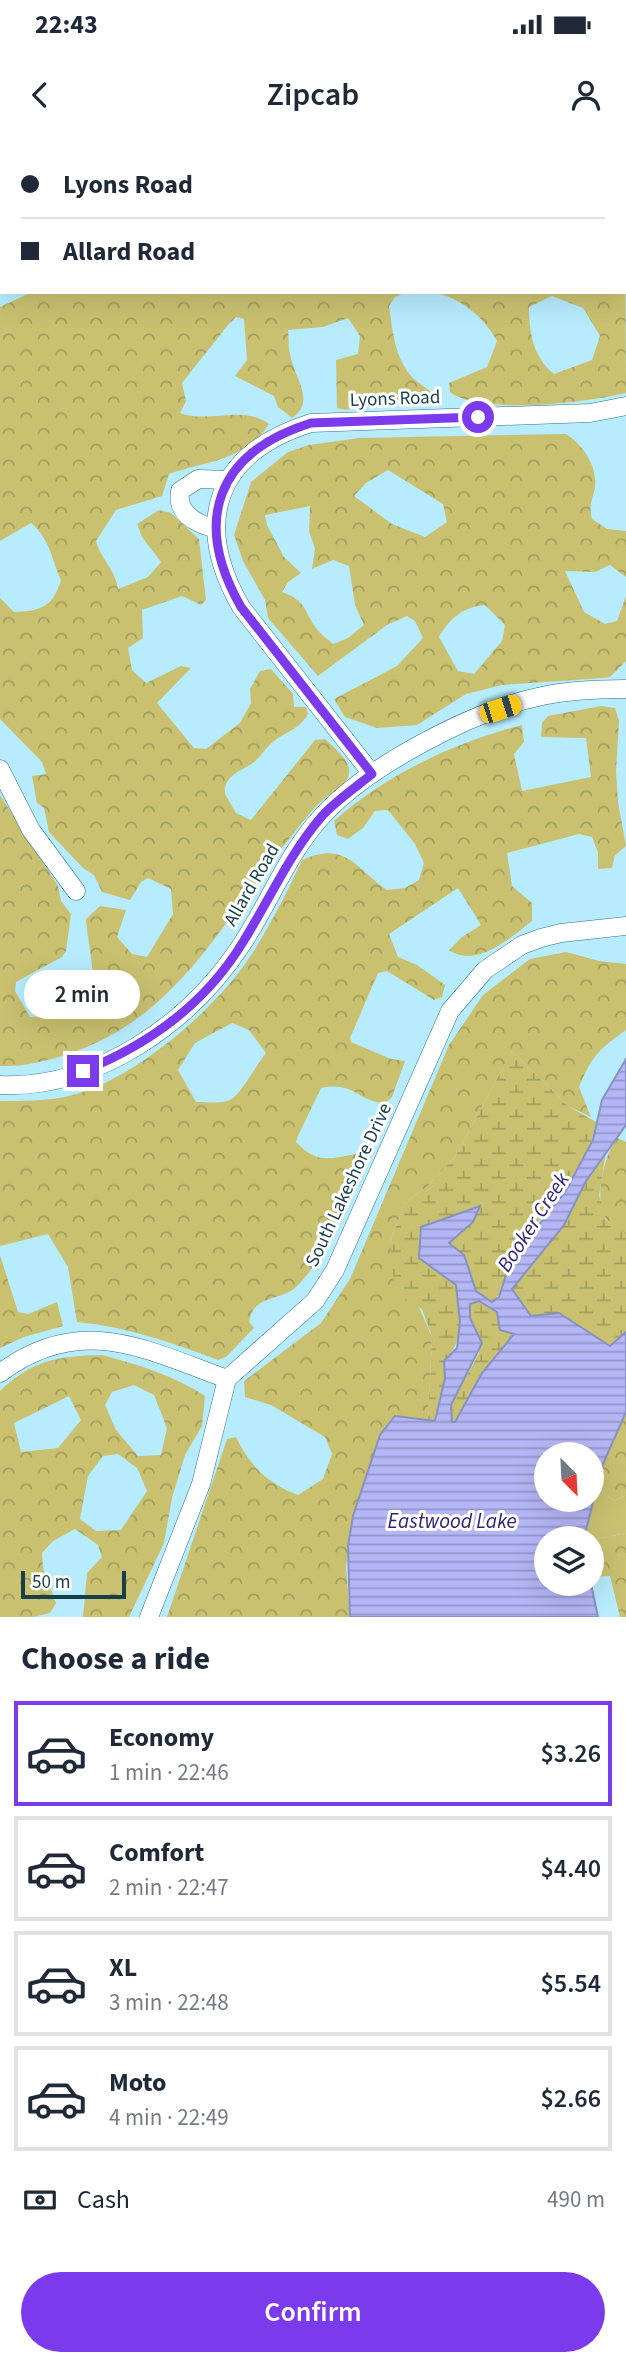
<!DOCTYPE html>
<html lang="en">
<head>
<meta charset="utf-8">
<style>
  body { margin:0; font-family:"Source Sans 3",sans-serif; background:#f2f2f3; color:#1f2937; height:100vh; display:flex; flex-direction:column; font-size:26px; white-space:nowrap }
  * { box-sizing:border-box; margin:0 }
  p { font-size:23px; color:#747a83 }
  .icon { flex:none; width:38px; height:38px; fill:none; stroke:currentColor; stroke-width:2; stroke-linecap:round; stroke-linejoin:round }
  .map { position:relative; height:1477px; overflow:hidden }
  .sheet { display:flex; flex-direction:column; background:#fff; flex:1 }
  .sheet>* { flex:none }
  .hud { position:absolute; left:0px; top:0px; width:626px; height:154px; box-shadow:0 7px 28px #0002; display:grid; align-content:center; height:154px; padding:0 21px; background:#fff }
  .needle { width:46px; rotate:156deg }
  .tools { position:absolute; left:534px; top:1302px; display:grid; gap:14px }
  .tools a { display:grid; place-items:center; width:70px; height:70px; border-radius:50%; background:#fff; box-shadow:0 7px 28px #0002; font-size:35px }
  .scale { position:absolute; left:21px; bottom:18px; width:105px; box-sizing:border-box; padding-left:7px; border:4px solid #173e4b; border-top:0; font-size:19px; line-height:24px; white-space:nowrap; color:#173e4b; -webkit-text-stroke:5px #fff; paint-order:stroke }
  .end { position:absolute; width:32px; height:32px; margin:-16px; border:9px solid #7c3aed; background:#fff; box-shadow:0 0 0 4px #fff }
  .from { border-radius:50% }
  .bubble { position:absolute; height:49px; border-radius:24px; background:#fff; box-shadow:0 7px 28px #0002; font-size:23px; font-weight:600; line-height:49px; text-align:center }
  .car { position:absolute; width:21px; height:42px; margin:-21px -10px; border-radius:9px; box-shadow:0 0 5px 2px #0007; background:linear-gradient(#f5c518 24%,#345 0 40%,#f5c518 0 76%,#345 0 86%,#f5c518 0) }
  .hud b { display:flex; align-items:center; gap:24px; height:66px; font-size:26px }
  .hud b+b { border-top:2px solid #e0e1e3 }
  .hud i { width:18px; height:18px; background:#1f2937 }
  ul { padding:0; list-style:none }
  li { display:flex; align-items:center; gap:21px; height:105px; margin:0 14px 10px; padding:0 7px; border:4px solid #e0e1e3; border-radius:0px }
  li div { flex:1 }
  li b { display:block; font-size:26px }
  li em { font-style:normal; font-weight:600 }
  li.on { border-color:#7c3aed }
  li>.icon { width:63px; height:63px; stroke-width:1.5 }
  h2 { padding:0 21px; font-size:32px; line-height:84px }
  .pay { display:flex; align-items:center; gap:18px; height:77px; padding:0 21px; font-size:26px }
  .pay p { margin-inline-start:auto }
  .action { display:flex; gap:14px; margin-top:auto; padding:14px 21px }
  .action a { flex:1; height:80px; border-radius:42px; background:#7c3aed; color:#fff; font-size:28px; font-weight:600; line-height:80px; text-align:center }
  .status { display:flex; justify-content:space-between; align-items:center; height:49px; padding:0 35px; background:#fff; direction:ltr }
  .status svg { height:19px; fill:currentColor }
  header { display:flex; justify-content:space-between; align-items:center; height:91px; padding:0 21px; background:#fff; font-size:32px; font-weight:600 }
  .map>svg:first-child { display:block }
</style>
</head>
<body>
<div class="status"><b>22:43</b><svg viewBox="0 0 49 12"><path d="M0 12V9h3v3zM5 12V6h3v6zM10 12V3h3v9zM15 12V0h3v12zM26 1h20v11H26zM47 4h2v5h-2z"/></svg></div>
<header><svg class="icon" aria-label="back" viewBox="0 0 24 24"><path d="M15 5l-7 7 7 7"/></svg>Zipcab<svg class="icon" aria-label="person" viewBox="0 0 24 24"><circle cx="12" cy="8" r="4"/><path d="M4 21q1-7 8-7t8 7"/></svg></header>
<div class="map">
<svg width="626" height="1477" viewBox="0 0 626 1477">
  <defs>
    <pattern id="forest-crowns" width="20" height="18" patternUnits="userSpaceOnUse" patternTransform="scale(1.75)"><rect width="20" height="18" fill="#c9c170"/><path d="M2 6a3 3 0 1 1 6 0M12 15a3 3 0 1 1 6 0" fill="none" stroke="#a29e5e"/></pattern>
    <pattern id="wetland-marsh" width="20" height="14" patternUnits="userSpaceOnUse" patternTransform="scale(1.75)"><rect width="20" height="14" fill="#c9c170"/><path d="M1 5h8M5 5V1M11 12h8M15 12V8" fill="none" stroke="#a29e5e"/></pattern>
    <pattern id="water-rules" width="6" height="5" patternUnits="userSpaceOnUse" patternTransform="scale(1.75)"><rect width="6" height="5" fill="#b5b6f5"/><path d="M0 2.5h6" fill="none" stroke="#9295c8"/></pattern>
  </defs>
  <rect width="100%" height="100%" fill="#b7ebfe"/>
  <path fill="#c9c170" d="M597,1347L614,1361L626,1355V1393L592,1400L584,1398Z"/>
  <path fill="url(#forest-crowns)" fill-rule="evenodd" d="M0,0H47L2,2L0,112Z
    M493,0H619V2H495Z
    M625,75L626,253C588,262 481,276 450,252L449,243L487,227L497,201C484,177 459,156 431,152H625ZM552,156L583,168L600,196L592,220L554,234C533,217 529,192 529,167Z
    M32,152H407L395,157L389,166C393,192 394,215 411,236C419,245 429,247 436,259C410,266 389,259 364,265C352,268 348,272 337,268L336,220L358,214L360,196L348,178L323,187L288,190C289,199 288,210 291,218C295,238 316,263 292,278L278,267L274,256L235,236L247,220L244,179L236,177L228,185L182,243L186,261L180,273C209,284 242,264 269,284C245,321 206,321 169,334L162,356L116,370L96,401C101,419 116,431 118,449L148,437L161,422L142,397L137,384L159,370L171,373L199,399L206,460L201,465L182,456L142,470L143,498L128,508L132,530L146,543L181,526L191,528L157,563L194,608L206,609L240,583L251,563L250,549L260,531L271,529L293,554L294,567H306L308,574C300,589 285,592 273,602C265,608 261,617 253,623C241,631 223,636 225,654L236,673L251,680L315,600L325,599C333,607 351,620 349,633C348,645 333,651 324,659C311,670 300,686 289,699C221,782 178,878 68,914C47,921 22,927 0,926V655L58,746L61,761L71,774L66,811L62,817L16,842L15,851L30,877L49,876L91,853C97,838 87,799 86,779L100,766L126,770L117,797L132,814L147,817L173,774L171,749L148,738L141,742L130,760L102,752L94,735L83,728L49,692L44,668L37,663L32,636L46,634L42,622L0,579V458L14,472C41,471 53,467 61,440C51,418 50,399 31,383L0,401V167Z
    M566,294C584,305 600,330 594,352C591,364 589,366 592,379L607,389L626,391V437L610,425L595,432L565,431L584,472L605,484L617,481L626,456V521L610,537L603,538L502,545L466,554L417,585L377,588L345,577L334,559L397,526L423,498L415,481L407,476L387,485L318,536L268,478L265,460L243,421L234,395L251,342L288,312L309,305L359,298ZM388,330L443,364L447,382L425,397L392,384L354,356L366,343ZM310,366L309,391L315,409L312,429L333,420L349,426L355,465L364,485L348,498L333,504C328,499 320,494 316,488C303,470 307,461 282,452L288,442L301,433L284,417L267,385L265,375ZM485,465L505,485L502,501L474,534L458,531L439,497C450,478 463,467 485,465Z
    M601,566L615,568L619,581L616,631L618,662L626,706L615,715L612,728L598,729V713L592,697L579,694L507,713L512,746L532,763V781C510,798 476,829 449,810L462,797L481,785L458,748L389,794L398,817L417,825L445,845L442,857L434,860L387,831L378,833L350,898L351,902L391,919L405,921L392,957L385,963C359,963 355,941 321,948L298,996L296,1002C317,1024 328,1019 356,1014C349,1055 327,1117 297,1146C281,1162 253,1154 249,1182L254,1188L226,1217L218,1220C171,1202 127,1187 77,1182L68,1127L48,1094L0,1106V961C23,961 46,961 69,956C129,942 202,880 239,832C260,806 288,751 302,720C346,700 355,728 387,750L405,748L419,740L424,723L415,704L388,670L375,671L363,688L348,699L337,695L334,681C387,634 453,603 522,585L524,602L514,614L522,651L591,637L586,598L541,597L542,583L548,576ZM232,883L249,890L266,913C258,923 239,957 230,960C220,964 206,962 196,962L178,930L195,903Z
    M566,812L599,821L626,824V890C599,909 592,916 579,947L591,977L568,966L512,911L455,1017L427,1047L405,1063L390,1101L432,1197L428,1281L401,1277L377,1302L353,1376L346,1427L350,1477H167L227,1299L236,1297C250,1326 267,1343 298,1355L323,1339L332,1314L325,1297L271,1265L245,1257L244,1241L321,1183L350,1139L449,905L483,855L530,819Z
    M617,998L626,1002V1094C620,1090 612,1086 608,1081C592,1063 604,1015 617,998Z
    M0,1115L18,1172L28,1174L57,1162L63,1186L24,1197L0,1208Z
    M102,1215C139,1225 173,1235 205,1256L202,1286L185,1315L172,1358L164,1403L129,1477H83L87,1433L102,1417L98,1405L75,1389L53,1401L42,1413L43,1428L56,1463L50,1473L33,1477H0V1251C32,1220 59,1216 102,1215ZM134,1245L154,1255L167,1288L161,1315L138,1316L116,1290L105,1265L112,1252ZM69,1256L81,1280L58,1308L21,1312L14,1283ZM118,1314L137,1328L147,1351L121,1390L96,1391L80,1379L88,1336L103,1316Z
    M626,1272V1355L614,1361L597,1347L602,1326Z
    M626,1393V1477H620L610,1436L592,1437V1400Z"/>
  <path fill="url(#wetland-marsh)" d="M512,911L568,966L596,982C587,1039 539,1072 512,1119C504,1133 505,1152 492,1162L476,1152L464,1115L448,1103L473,1082L421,1087L419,1118L456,1145C459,1175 467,1198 444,1221L445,1238L435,1281H428L432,1197L422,1169L395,1153L390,1101L405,1063L427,1047L455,1017Z
    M606,1012L599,1055L606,1080L626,1094V1192L610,1206L559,1173L531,1176L512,1149Z
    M479,1161L497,1172L514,1194L482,1233L455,1282H451V1265L479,1213L478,1192L470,1178V1164Z"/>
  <path fill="url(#water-rules)" stroke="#8692c2" stroke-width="2" fill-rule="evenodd" d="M626,919V985L586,1041L564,1085L512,1149L531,1176L559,1173L610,1206L626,1192V1272L602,1326L584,1398H546V1444H591L598,1477H350L348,1406L353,1376L380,1295L395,1276L435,1281L445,1238L444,1221L457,1208L460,1182L456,1145L419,1118L421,1087L480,1066L473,1082L449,1103L464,1115L476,1151L492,1162L499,1157L511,1120L565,1052L593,1000L602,960ZM479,1161L497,1172L500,1190L514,1194L482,1233L455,1282H452L451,1265L482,1203L470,1178V1164ZM592,1314V1360H546V1314Z"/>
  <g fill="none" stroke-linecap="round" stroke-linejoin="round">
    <g stroke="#2c738b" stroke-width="19">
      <path id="minor" d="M344,2L348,0
        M0,133L2,132
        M216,389C197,384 176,374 180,351L198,339L228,340
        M0,629L31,690L76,751
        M372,634L241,467C192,381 216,313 311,283L590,273L626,266
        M0,945C98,949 191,882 242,804C271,760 288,712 324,674C371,624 475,570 542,556C570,550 597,549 626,549
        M0,1233C81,1173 144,1209 227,1239
        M149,1477L201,1344L227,1239L315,1161L335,1130L450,871L485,830L522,805L541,798L561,793L626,786"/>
    </g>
    <use href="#minor" stroke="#fff" stroke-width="18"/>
  </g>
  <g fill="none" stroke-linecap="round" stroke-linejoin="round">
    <path stroke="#7c3aed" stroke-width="9" d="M83,931C148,905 206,863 243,802C270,759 289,714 323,675C337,660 356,647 372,634L241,467C192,381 216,313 311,283L478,277"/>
  </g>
  <g text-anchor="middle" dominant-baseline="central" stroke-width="6" stroke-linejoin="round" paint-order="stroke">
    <g font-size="19" fill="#173e4b" stroke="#fff">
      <text transform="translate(395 259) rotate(-2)">Lyons Road</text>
      <text transform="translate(252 745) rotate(-60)">Allard Road</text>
      <text transform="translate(349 1045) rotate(-65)">South Lakeshore Drive</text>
    </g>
    <g font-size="21" font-style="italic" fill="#312279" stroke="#fff">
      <text transform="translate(533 1082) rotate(-57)">Booker Creek</text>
      <text x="452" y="1381">Eastwood Lake</text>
    </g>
  </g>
</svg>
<div class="tools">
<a><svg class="needle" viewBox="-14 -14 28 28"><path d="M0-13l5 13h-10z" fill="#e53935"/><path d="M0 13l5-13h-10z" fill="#747a83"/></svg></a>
<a><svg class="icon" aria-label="layers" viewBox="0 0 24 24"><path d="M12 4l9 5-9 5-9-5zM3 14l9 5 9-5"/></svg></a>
</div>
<div class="scale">50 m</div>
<i class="end from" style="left:478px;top:277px"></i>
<i class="end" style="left:83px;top:931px"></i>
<div class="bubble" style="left:24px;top:830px;width:116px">2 min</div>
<i class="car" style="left:500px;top:569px;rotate:72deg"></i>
<div class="hud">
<b><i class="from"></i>Lyons Road</b>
<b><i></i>Allard Road</b>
</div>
</div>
<section class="sheet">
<h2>Choose a ride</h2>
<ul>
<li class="on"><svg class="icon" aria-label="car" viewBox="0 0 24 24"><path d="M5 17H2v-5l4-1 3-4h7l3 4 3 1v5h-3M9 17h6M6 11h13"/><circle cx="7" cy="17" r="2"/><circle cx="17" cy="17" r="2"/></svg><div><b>Economy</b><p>1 min · 22:46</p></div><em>$3.26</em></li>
<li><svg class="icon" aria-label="car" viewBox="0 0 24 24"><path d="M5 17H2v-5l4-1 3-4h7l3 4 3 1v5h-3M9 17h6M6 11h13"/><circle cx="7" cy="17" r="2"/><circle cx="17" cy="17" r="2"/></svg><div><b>Comfort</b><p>2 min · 22:47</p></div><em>$4.40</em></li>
<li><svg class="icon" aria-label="car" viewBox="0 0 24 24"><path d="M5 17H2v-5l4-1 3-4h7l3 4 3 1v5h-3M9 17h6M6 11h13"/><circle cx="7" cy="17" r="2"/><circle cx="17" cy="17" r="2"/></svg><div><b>XL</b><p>3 min · 22:48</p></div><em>$5.54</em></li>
<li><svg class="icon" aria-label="car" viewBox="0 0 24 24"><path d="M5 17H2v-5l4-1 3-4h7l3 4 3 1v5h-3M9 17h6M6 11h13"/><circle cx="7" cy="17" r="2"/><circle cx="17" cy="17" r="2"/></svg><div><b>Moto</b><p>4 min · 22:49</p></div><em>$2.66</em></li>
</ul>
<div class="pay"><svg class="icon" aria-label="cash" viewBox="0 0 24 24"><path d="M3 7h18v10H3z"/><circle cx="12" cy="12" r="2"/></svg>Cash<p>490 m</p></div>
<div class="action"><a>Confirm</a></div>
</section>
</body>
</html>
